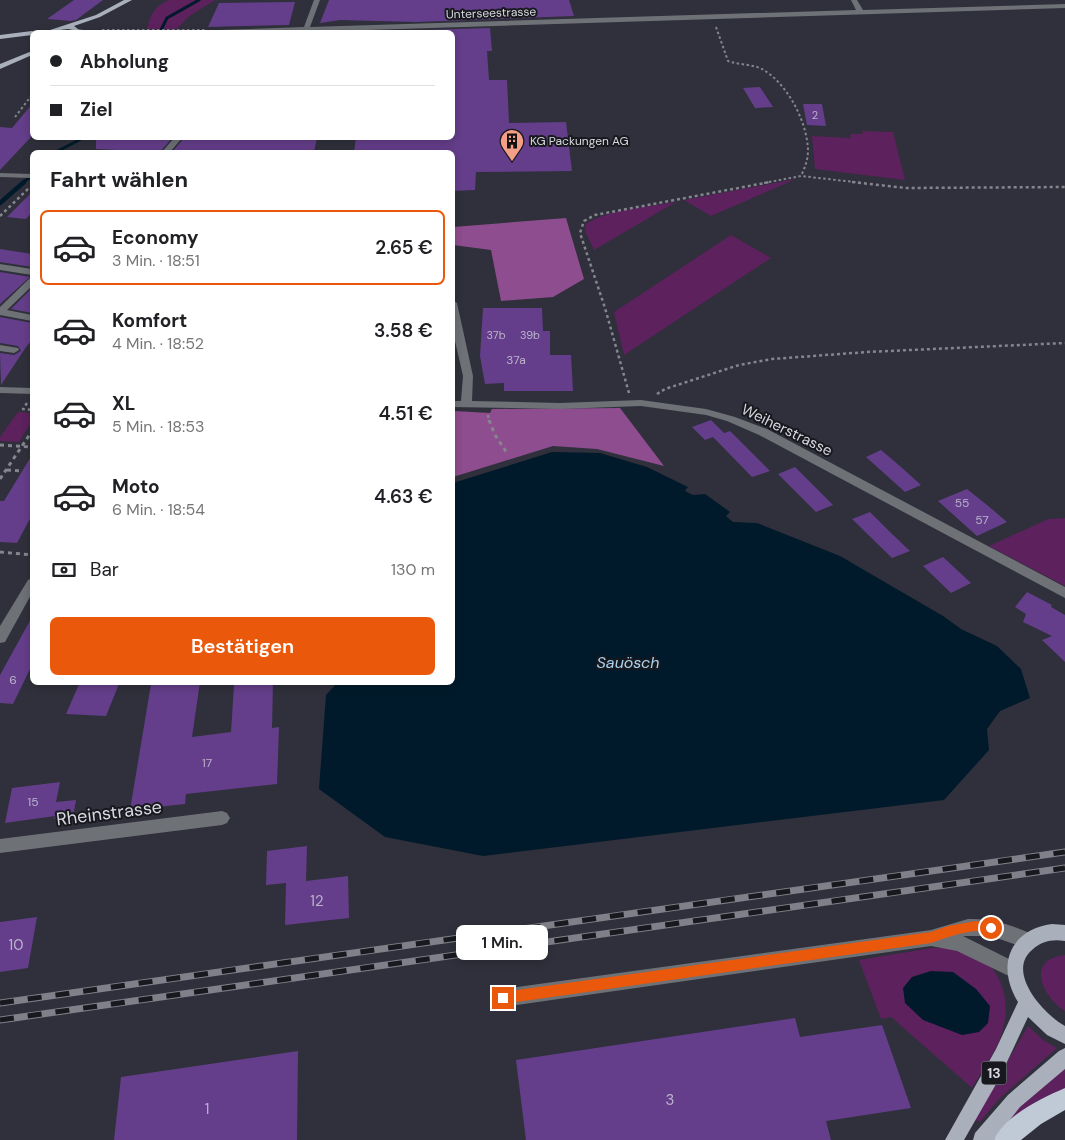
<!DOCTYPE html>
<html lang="de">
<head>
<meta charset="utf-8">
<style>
  body { margin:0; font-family:"DM Sans",sans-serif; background:#f6f6f6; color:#202124; height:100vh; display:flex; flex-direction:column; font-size:19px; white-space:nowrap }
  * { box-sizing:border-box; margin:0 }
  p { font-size:16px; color:#757577 }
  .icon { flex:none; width:28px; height:28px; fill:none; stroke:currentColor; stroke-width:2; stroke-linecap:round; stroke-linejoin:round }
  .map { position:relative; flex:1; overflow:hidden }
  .drawer { position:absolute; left:30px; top:150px; width:425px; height:535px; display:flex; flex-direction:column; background:#fff; border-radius:8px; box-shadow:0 2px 8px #0003 }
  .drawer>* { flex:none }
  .hud { position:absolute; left:30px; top:30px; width:425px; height:110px; border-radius:8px; box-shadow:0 2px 8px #0003; display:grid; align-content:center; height:110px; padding:0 20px; background:#fff }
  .end { position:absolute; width:22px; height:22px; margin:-11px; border:6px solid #ea580c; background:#fff; box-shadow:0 0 0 2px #fff }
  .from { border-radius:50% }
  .bubble { position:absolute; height:35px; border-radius:8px; background:#fff; box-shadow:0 2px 8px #0003; font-size:16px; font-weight:600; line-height:35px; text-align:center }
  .hud b { display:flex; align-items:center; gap:18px; height:48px; font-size:19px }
  .hud b+b { border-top:1px solid #e0e0e0 }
  .hud i { width:12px; height:12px; background:#202124 }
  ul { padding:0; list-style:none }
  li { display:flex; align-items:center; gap:15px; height:75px; margin:0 10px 8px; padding:0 10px; border:2px solid transparent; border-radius:8px }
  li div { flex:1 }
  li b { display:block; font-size:19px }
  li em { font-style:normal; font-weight:600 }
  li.current { border-color:#ea580c }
  li>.icon { width:45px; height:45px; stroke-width:1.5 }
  h2 { padding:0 20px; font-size:22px; line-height:60px }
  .pay { display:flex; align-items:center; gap:12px; height:55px; padding:0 20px; font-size:19px }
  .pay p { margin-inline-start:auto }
  .cta { display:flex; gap:10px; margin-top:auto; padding:10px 20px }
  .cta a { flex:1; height:58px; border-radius:8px; background:#ea580c; color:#fff; font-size:20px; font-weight:600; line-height:58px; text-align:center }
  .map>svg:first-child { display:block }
</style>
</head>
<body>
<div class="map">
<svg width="1065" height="1140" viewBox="0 0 1065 1140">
  <rect width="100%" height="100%" fill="#2f303b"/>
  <path fill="#5d215d" d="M169,0H215L188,17L177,29H147C150,14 155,6 169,0Z
    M862,131L893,132L905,180L815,169L812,136L851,138L850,134H863Z
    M796,179L711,216L684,200Z
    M676,202L594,250L585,231L586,224C609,209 648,207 676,202Z
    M731,235L771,258L624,355L614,312Z
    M18,412L32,413V421L19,442L0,441V437Z
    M1065,518V586L989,546L1048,519Z
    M932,948C940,948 951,947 959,949C1003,959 1015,1003 999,1041C992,1057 981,1073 972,1088L891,1017L881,1019L859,960Z
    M1065,955V1011C1042,997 1025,959 1065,955Z
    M1028,1026L1043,1040L1057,1048L1000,1098L980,1122L974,1119Z
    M1065,1069V1089L1035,1102L1012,1120L1008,1116Z"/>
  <path fill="#8e4d8e" d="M566,218L584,279L553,297L501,301L491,250L453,245V227Z
    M620,408L664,466L597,449L553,446L453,477L454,411L490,413L492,409Z"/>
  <path fill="#001a2b" d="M552,452L600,453L647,467L688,487L685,491L693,495L705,494L730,512L726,516L733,522L757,523L840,556L943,616L961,629L997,646L1021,669L1030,698L1000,711L987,729L989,750L944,800L483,856L385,837L319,789L326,695L337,683L452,682L453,483Z
    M931,971L953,972L976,989L990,1006L988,1023L979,1032L962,1035L923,1020L905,1003L903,988L912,977Z"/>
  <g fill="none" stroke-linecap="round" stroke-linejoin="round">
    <path stroke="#001a2b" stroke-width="3" d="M160,32L167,18L199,0
      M56,152L83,138
      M22,183L29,178"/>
    <path stroke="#001a2b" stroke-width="4.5" d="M0,203L24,182"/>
  </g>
  <path fill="#643e8a" d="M74,0H103L76,20L71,21L47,19Z
    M329,0H569L574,16L416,22L340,20L320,23Z
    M295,2L289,25L208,27L219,3Z
    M490,28L492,51H487L489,80H507L509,123L566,122L572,171L476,172L475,190L452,191V152H354L356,138H452V32H425V30Z
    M760,87L773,107L755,108L743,88Z
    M32,104V136L0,170V127L12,128Z
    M803,104H822L826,126L807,125Z
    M96,138H172L160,152L96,149Z
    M184,138H317L314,152H172Z
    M32,192V212L26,219L7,217Z
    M0,249L32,254V267L0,262Z
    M0,272L30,277L0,304Z
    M32,288V313L11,309Z
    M483,308H542L543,331H550V355H571L573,391H504V383L485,384L480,356Z
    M0,317L32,323V340L26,347L1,385L0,353L14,355L21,351L18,346L0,343Z
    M711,420L724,433L705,440L692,427Z
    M730,431L770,471L752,477L713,437Z
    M881,450L901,467L921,485L905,492L866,457Z
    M32,455V515L17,543L0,542V501H4Z
    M795,467L833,505L816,512L778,474Z
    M967,489L987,505L1007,522L977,536L938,501Z
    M870,512L889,531L910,551L892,558L852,519Z
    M943,557L971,583L951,593L923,566Z
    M1027,592L1052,605L1051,607L1065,615V662L1042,640L1052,636L1023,622L1026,614L1015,607Z
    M32,617V665L13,704L0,703V675Z
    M80,682L119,684L106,716L66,714Z
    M173,682H200L192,737L231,732L234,685L238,682H273L272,728L279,727L277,784L186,794L185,804L130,810L151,684Z
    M60,782L56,802L76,800L73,817L54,819L55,816L5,823L12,788Z
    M307,846L306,881L348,876L349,918L285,925L286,883L266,885L267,851Z
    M37,917L28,968L0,972V922Z
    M795,1018L800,1037L882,1025L911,1108L826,1121L831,1140H526L516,1060Z
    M298,1051L297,1140H114L121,1077Z"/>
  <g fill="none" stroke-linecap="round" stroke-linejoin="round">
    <path stroke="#84858e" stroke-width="2" stroke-dasharray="2.5 2.5" stroke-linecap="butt" d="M716,27L728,61C739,65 752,64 762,69C787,83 807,121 808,150C808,160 805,167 801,176
      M102,30H207
      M15,117L32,95
      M764,183L801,176L863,183"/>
    <path stroke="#84858e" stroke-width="2.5" stroke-dasharray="3 3" stroke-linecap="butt" d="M852,182L906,188L1065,187
      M0,216L30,187
      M629,393L605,308L580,233L584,221L595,215L770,182
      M657,394L665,389L739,365L772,359L867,352L1065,343
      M27,403L23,409L32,410
      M488,415L489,422"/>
    <path stroke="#84858e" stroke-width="3" stroke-dasharray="4 4" stroke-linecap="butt" d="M489,420L495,435L507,453
      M0,445L32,447
      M7,470L22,471
      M0,479L32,431
      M0,552L32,555"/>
    <path fill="#6e7176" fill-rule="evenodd" d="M314,0H320L310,27L856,10L851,0H857L863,10L1065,4V8L306,32H215L218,30L304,27Z
      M79,29L93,32H77V30Z
      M174,138H182L170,152H162Z
      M0,173L32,174V178L0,177Z
      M0,264L32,269V275L0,270Z
      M32,278V286L7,310L32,315V321L0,315V307L29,279Z
      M452,300L457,303L473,376L472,401L560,403L641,400L706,409L735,417L767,429L1065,587V598L759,435L727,421L706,415L641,406L560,409L452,407V401H461L463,376L452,328Z
      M0,345L18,348L19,350L14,353L0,351Z
      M0,387L32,388V394L0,393Z
      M32,578V593L5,642L0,643V626L28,580Z
      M222,811L227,813L230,818L227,823L222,825L0,853V839Z
      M968,919C992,918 1012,925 1034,935L1036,941L1034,947L1028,949L991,936H963L1021,965L1023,971L1021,977L1015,979L957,951L931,946L503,1007L497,1004L494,998L497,992L503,989L931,930Z"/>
    <path fill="#a9b0bb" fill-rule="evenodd" d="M124,0H132L100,17L74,26L82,32L68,29L44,32L96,15Z
      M32,31L35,32H32V35L0,39V35Z
      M32,51V55L0,69V64Z
      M1052,924L1065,925V941C1052,939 1042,941 1032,950C1006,972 1043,1014 1065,1026V1044L1047,1035L1028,1017L999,1079L964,1140H945L996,1049L1018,1002C996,966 1009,930 1052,924Z
      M1065,1048V1069L1020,1107L994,1140H973L975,1133L1008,1095L1059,1051Z"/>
    <path fill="#c0c9d6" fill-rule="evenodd" d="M1065,1088V1110L1041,1124L1021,1140H994C1004,1116 1042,1098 1065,1088Z"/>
    <g stroke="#7f8089" stroke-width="7">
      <path id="rail" d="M0,1003L1065,852
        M0,1020L1065,868"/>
    </g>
    <use href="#rail" stroke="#18191e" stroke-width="5" stroke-dasharray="14" stroke-linecap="butt"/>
  </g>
  <path fill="#ea580c" d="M976,921L995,924L996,928L995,932C988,934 982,931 975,931C959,933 945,938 931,943L503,1004L499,1002L498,998L499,994L503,992L931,932L948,926Z"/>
  <defs>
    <g id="building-pin" transform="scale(1.25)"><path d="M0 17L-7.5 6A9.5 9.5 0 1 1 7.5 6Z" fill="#f49e87" stroke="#18191e"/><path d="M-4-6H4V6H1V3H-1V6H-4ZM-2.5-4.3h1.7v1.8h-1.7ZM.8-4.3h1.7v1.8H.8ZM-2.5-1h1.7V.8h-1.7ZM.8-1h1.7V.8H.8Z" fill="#111"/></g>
  </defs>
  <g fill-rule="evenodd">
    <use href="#building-pin" x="512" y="141"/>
  </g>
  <g text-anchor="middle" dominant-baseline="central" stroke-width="4" stroke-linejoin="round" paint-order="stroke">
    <g font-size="11" fill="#bbb2ca">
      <text x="815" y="115">2</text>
      <text x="496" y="335">37b</text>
      <text x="530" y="335">39b</text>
    </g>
    <g font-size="12" fill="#d8d9e0" stroke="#18191e">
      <text transform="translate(491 13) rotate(-2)">Unterseestrasse</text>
    </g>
    <g font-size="12" fill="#d8d9e0" stroke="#18191e" text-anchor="start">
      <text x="530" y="141">KG Packungen AG</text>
    </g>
    <g font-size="12" fill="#bbb2ca">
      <text x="516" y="360">37a</text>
      <text x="962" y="503">55</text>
      <text x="982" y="520">57</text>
      <text x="13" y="680">6</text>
      <text x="207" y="763">17</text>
      <text x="33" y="802">15</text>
    </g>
    <rect fill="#18191e" stroke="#9e9fa6" stroke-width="1" x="981.5" y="1061.5" width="25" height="23" rx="4"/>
    <g font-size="14" font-weight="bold" fill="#d8d9e0">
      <text x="994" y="1073">13</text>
    </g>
    <g font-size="15" fill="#d8d9e0" stroke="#18191e">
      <text transform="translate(787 430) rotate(26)">Weiherstrasse</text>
    </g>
    <g font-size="15" fill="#bbb2ca">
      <text x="317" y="901">12</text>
      <text x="16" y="945">10</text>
      <text x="670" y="1100">3</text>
      <text x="207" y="1109">1</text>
    </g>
    <g font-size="16" font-style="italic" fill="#a8d4f1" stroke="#18191e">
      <text x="628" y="662">Sauösch</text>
    </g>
    <g font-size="18" fill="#d8d9e0" stroke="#18191e">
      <text transform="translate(109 813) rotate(-7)">Rheinstrasse</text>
    </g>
  </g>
</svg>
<i class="end from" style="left:991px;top:928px"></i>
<i class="end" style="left:503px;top:998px"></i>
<div class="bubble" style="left:456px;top:925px;width:92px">1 Min.</div>
<div class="hud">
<b><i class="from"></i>Abholung</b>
<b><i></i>Ziel</b>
</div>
<section class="drawer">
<h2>Fahrt wählen</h2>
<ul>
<li class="current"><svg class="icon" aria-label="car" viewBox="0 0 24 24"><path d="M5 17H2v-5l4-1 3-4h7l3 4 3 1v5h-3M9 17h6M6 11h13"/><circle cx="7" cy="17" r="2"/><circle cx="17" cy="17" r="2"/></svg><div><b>Economy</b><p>3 Min. · 18:51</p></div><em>2.65 €</em></li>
<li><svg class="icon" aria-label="car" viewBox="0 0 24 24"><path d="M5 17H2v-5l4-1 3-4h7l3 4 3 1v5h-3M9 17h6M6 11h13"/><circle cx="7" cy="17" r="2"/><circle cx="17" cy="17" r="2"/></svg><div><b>Komfort</b><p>4 Min. · 18:52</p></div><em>3.58 €</em></li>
<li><svg class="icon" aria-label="car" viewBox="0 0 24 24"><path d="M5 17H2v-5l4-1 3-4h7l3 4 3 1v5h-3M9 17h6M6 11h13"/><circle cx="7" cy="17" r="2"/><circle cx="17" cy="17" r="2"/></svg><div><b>XL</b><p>5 Min. · 18:53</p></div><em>4.51 €</em></li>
<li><svg class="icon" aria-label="car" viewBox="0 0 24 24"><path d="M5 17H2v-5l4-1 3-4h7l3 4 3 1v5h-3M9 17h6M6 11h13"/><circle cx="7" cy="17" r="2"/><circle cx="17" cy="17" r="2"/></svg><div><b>Moto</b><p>6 Min. · 18:54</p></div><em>4.63 €</em></li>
</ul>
<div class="pay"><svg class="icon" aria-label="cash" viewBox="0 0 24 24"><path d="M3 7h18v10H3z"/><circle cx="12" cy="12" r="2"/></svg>Bar<p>130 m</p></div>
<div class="cta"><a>Bestätigen</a></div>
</section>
</div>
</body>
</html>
